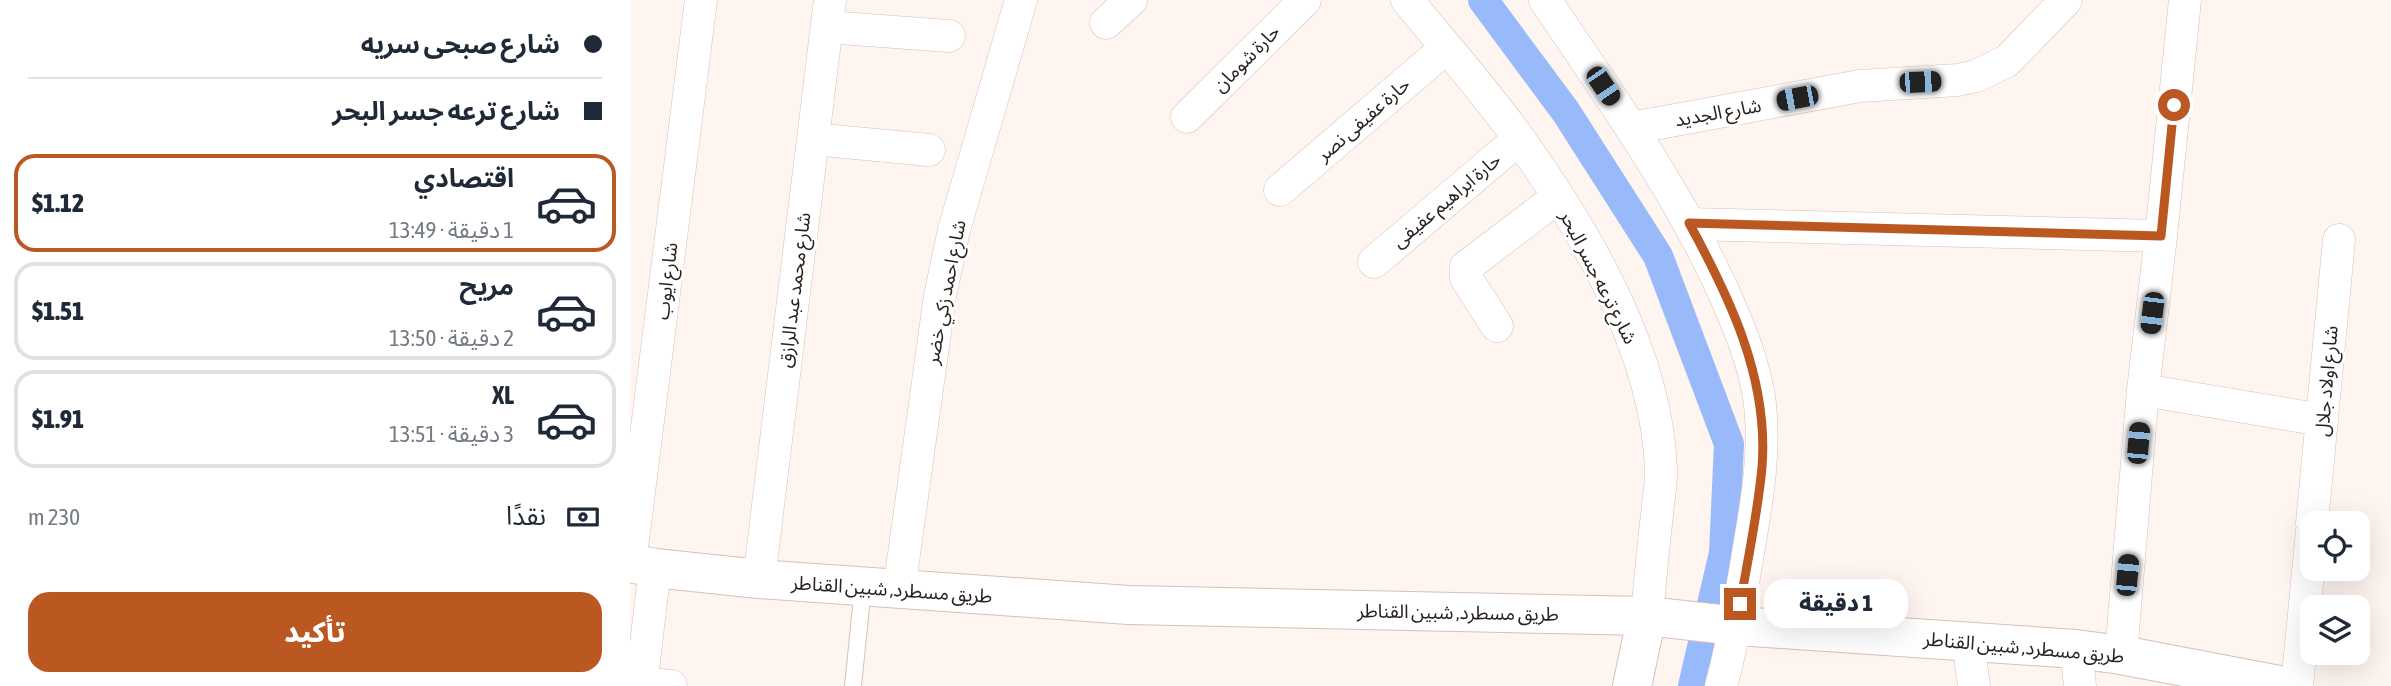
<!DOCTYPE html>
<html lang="ar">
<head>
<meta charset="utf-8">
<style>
  body { margin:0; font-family:"Asap Condensed","Noto Sans Arabic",sans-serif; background:#f6f6f7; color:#1f2937; direction:rtl; height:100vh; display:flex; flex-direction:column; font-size:26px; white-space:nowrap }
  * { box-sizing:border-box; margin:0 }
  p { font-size:23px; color:#747a83 }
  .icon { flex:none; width:38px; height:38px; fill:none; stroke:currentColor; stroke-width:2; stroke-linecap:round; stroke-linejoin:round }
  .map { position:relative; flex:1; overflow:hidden; direction:ltr }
  .sheet { display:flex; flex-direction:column; background:#fff; width:630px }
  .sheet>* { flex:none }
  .guide { display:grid; align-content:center; height:154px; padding:0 28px; background:#fff }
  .buttons { position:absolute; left:1670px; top:511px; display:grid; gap:14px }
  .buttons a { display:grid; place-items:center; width:70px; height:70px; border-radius:14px; background:#fff; box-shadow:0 7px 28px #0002; font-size:35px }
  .end { position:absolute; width:32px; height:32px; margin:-16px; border:9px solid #bb5822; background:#fff; box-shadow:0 0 0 4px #fff }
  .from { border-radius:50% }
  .bubble { position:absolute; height:49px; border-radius:21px; background:#fff; box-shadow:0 7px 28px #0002; font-size:23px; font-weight:800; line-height:49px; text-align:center; direction:rtl }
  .car { position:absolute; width:21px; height:42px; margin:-21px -10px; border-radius:9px; box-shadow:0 0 5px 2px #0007; background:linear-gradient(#222 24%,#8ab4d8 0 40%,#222 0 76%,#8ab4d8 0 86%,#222 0) }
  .guide b { display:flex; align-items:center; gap:24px; height:66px; font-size:26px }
  .guide b+b { border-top:2px solid #e0e1e3 }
  .guide i { width:18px; height:18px; background:#1f2937 }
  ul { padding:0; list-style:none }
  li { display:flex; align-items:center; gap:21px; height:98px; margin:0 14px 10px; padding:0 14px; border:4px solid #e0e1e3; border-radius:21px }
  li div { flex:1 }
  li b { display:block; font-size:26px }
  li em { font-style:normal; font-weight:800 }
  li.selected { border-color:#bb5822 }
  li>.icon { width:63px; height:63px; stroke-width:1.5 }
  .pay { display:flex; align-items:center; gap:18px; height:77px; padding:0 28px; font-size:26px }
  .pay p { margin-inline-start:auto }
  .button { display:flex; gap:14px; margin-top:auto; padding:14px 28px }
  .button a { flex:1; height:80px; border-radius:21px; background:#bb5822; color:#fff; font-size:28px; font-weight:800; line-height:80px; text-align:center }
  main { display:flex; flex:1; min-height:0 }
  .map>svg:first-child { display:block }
</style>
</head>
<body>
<main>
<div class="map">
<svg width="1761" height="686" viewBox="0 0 1761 686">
  <rect width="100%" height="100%" fill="#fef4f0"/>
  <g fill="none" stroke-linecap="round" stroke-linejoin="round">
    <path stroke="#99bafa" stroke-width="30" d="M853,0L936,112L1028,256L1099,444L1094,553L1063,686"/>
    <g stroke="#d7c0b6" stroke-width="18">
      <path id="service" d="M223,686L233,587"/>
    </g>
    <g stroke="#d7c0b6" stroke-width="33">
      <path id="minor" d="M777,0C815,46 856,92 890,140C957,234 1026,351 1031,468C1032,483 1028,500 1027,515C1023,549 1020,582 1017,616
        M915,0C979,95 1047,189 1094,293C1110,329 1125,365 1130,404C1135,451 1128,494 1120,541C1112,590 1104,638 1091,686
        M476,23L501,0
        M197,27L319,36
        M557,117L675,0
        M1002,128L1230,86L1328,80L1346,76L1377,61L1436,0
        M183,139L299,150
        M650,190L816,48
        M1059,224L1531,236
        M744,262L889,139
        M867,326L836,278V267L928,197
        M1513,390L1692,420
        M1682,523L1709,240
        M0,563L71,0
        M129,579L200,0
        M269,590L310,296L324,230L391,0
        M1338,641L1344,686
        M1446,649L1450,686
        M1491,655L1513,390L1531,236L1555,0
        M11,683L41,686
        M11,686L25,568
        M1667,686L1682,531"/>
    </g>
    <g stroke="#d7c0b6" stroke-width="40">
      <path id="tertiary" d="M1002,686L1017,616"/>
    </g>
    <g stroke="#d7c0b6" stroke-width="40">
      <path id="secondary" d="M0,563L25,568L129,579L499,605L1017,616L1107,626L1446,649L1491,655L1654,686"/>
    </g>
    <use href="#service" stroke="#fff" stroke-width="16"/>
    <use href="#minor" stroke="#fff" stroke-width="32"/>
    <use href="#tertiary" stroke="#fff" stroke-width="38"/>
    <use href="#secondary" stroke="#fff" stroke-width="38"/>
  </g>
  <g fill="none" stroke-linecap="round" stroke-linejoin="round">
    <path stroke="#bb5822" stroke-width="9" d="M1110,604C1118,559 1128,512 1132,467C1139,379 1100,298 1059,223L1531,236L1544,105"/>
  </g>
  <g text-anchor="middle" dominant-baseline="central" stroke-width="6" stroke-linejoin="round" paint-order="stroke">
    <g font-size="19" fill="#29211d" stroke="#fff">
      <text transform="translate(616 58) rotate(-45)">حارة شومان</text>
      <text transform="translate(1088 112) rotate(-10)">شارع الجديد</text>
      <text transform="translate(733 119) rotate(-41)">حارة عفيفى نصر</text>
      <text transform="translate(816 200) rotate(-40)">حارة ابراهيم عفيفى</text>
      <text transform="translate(969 277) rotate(63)">شارع ترعه جسر البحر</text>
      <text transform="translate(36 281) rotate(-83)">شارع ايوب</text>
      <text transform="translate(164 290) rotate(-83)">شارع محمد عبد الرازق</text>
      <text transform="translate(315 292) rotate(-79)">شارع احمد زكي خضر</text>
      <text transform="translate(1696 381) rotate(-85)">شارع اولاد جلال</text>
      <text transform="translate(262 589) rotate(4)">طريق مسطرد, شبين القناطر</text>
      <text transform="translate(828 612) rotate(1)">طريق مسطرد, شبين القناطر</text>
      <text transform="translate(1394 647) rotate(5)">طريق مسطرد, شبين القناطر</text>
    </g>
  </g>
</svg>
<div class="buttons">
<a><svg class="icon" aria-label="locate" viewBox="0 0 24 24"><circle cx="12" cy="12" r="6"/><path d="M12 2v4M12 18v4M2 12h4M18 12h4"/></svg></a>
<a><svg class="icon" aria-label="layers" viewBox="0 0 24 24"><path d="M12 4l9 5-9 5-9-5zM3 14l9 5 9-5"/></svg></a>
</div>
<i class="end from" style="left:1544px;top:105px"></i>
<i class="end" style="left:1110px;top:604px"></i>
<div class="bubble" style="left:1134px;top:579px;width:144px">1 دقيقة</div>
<i class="car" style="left:1290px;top:82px;rotate:88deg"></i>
<i class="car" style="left:973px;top:86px;rotate:146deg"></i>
<i class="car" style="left:1167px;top:98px;rotate:259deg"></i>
<i class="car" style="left:1522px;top:313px;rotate:187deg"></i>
<i class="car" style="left:1508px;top:443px;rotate:5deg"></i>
<i class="car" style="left:1497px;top:575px;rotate:5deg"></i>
</div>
<section class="sheet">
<div class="guide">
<b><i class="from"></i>شارع صبحى سريه</b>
<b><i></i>شارع ترعه جسر البحر</b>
</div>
<ul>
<li class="selected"><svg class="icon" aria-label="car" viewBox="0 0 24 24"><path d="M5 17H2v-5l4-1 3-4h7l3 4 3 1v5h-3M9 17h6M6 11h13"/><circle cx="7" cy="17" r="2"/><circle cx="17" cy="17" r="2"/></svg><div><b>اقتصادي</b><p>1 دقيقة · 13:49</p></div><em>$1.12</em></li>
<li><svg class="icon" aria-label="car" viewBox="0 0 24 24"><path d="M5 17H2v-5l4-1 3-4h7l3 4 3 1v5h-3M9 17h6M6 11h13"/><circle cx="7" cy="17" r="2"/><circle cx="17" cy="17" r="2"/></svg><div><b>مريح</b><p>2 دقيقة · 13:50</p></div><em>$1.51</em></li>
<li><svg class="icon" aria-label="car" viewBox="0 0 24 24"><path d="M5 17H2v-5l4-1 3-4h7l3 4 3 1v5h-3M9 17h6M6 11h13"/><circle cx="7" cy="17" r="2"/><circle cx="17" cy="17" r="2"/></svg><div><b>XL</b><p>3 دقيقة · 13:51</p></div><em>$1.91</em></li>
</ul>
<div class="pay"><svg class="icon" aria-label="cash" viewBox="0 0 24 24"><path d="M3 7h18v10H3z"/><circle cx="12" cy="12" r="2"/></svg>نقدًا<p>230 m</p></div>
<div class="button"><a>تأكيد</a></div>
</section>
</main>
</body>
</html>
